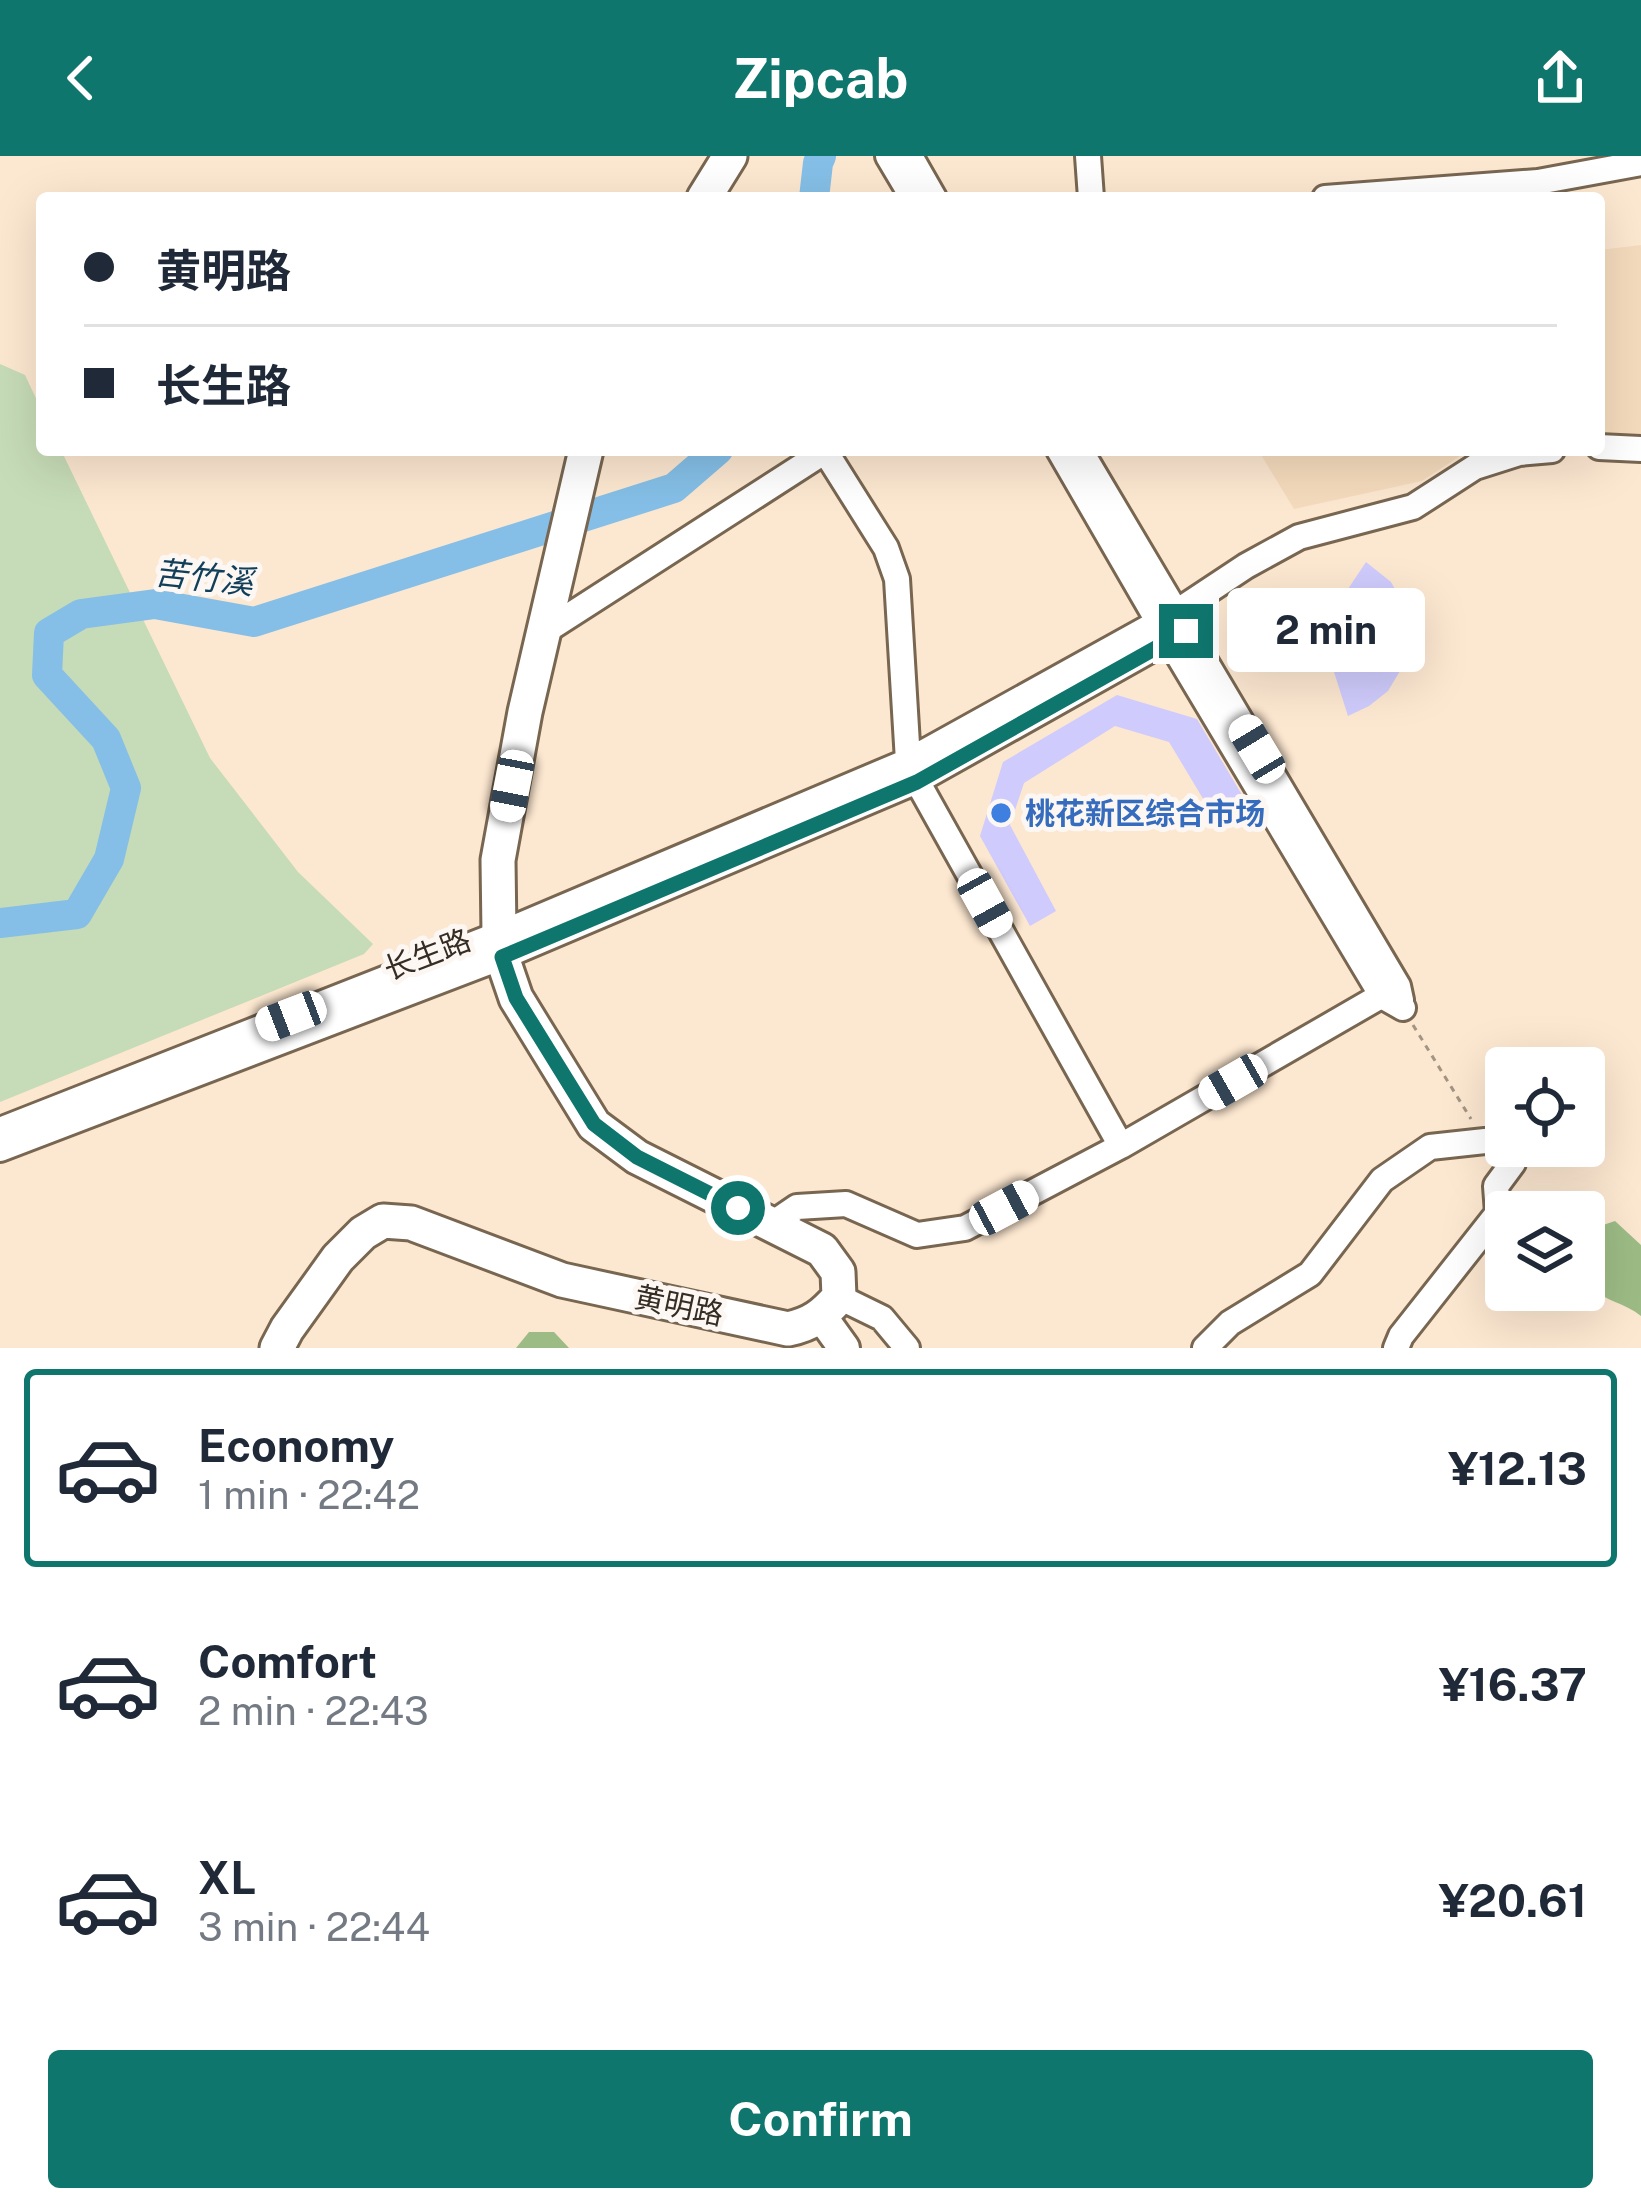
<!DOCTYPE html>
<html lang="en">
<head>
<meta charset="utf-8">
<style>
  body { margin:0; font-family:"Public Sans","Noto Sans SC",sans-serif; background:#f2f2f3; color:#1f2937; height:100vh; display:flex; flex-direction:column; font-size:45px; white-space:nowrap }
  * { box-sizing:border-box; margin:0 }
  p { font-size:39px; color:#747a83 }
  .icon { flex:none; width:66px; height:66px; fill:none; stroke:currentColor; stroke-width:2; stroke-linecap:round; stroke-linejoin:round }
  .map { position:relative; height:1192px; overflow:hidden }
  .panel { display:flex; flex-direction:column; background:#fff; flex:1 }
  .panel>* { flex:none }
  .guide { position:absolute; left:36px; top:36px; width:1569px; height:264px; border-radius:12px; box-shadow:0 12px 48px #0002; display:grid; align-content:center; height:264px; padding:0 48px; background:#fff }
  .tools { position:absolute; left:1485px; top:891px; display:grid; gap:24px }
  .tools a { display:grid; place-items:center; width:120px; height:120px; border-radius:12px; background:#fff; box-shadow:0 12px 48px #0002; font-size:60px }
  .end { position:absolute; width:54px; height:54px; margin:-27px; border:15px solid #0f766e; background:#fff; box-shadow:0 0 0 6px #fff }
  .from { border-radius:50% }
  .bubble { position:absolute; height:84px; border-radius:12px; background:#fff; box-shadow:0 12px 48px #0002; font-size:39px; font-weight:700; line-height:84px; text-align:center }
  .car { position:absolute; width:36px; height:72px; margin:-36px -18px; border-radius:15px; box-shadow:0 0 9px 3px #0007; background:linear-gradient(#fff 24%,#345 0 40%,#fff 0 76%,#345 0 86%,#fff 0) }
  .guide b { display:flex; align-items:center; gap:42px; height:114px; font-size:45px }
  .guide b+b { border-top:3px solid #e0e1e3 }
  .guide i { width:30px; height:30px; background:#1f2937 }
  ul { padding:21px 0 0; list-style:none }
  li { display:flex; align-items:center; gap:36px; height:198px; margin:0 24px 18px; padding:0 24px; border:6px solid transparent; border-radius:12px }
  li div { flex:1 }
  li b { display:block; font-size:45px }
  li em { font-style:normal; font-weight:700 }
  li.on { border-color:#0f766e }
  li>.icon { width:108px; height:108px; stroke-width:1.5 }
  .action { display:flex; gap:24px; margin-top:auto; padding:24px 48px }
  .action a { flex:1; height:138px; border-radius:12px; background:#0f766e; color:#fff; font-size:48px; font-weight:700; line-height:138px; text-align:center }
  header { display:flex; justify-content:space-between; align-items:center; height:156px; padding:0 48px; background:#0f766e; color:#fff; font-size:54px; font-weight:700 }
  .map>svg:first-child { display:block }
</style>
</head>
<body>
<header><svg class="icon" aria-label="back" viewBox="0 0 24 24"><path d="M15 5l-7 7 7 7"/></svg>Zipcab<svg class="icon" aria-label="share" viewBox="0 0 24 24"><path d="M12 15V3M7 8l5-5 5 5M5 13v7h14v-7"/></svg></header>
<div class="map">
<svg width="1641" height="1192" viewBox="0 0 1641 1192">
  <rect width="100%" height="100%" fill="#fce7d0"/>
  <path fill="#f5dbbd" d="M1641,89V278L1599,277V94Z
    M1258,294H1469L1422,325L1294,353Z"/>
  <path fill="#c6dbb7" d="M0,208L25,219L42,255V294H61L210,602L298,716L373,788L364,798L0,946Z"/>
  <path fill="#9dbc85" d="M1615,1065L1641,1089V1160C1625,1147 1605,1145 1590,1131L1592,1097L1600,1070Z
    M529,1176H554L569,1192H516Z"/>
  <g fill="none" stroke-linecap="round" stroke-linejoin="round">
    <path stroke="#85bfe7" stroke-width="30" d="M814,42L818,7L821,0
      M0,767L77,758L109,703L126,632L106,583L47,519L49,477L81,458L155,448L254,466L674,332L718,294"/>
  </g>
  <path fill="#cfcbfc" d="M1366,406L1391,426L1408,456L1409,482L1403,510L1388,535L1369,550L1348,560L1334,516L1353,503L1364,482L1361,457L1344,439Z
    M1117,539L1197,563L1248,649L1217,666L1169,586L1115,570L1024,627L1010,669L1056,755L1030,770L980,680L1003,606Z"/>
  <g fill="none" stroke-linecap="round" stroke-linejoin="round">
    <g stroke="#786651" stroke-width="30">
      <path id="minor" d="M888,0L913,42
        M910,0L934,42
        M1088,0L1091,42
        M1325,42L1538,26L1641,7
        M1599,291L1641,293
        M1059,294L1169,484L1382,840L1403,852
        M1080,294L1398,830L1401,844
        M825,295L886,392L897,423L908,605L917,625L1121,990
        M544,476L827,294
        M0,974L499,778L908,605L1175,457L1246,410L1299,381L1413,351L1475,311L1519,297L1552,294
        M0,993L502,801L917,625L1186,474
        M772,1068L797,1051L846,1048L917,1079L965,1072L1121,990L1398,830
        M839,1141L882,1162L907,1192
        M1205,1192L1230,1167L1310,1118L1382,1024L1430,991L1485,985L1500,987L1514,1000L1513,1007L1496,1030L1498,1057L1401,1180L1396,1192"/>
    </g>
    <g stroke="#786651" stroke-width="36">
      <path id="major" d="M821,1160L844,1192"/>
    </g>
    <g stroke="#786651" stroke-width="39">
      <path id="highway" d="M704,42L730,0
        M277,1192L287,1173L338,1102L363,1077L383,1065L411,1067L562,1124L788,1173C812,1168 823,1159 839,1141L838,1116L822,1094L637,1001L594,969L516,842L502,801L499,778L498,704L525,556L586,294"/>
    </g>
    <path stroke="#a39483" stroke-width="3" stroke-dasharray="6 6" stroke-linecap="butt" d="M1413,869L1471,963"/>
    <use href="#minor" stroke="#fff" stroke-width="24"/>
    <use href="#major" stroke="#fff" stroke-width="30"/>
    <use href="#highway" stroke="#fff" stroke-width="33"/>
  </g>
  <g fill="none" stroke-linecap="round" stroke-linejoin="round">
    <path stroke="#0f766e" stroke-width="15" d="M738,1052L637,1001L594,968L516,842L502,801L917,626L1186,475"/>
  </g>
  <circle fill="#3f7fe0" stroke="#fcf7f3" stroke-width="4.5" cx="1001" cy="657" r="12"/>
  <g text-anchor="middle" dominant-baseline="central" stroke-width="10" stroke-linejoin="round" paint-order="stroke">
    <g font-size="30" font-weight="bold" fill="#366cbe" stroke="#fcf7f3" text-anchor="start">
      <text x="1025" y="657">桃花新区综合市场</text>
    </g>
    <g font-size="30" fill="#352d24" stroke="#fcf7f3">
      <text transform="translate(427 798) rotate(-21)">长生路</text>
      <text transform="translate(679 1149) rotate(12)">黄明路</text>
    </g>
    <g font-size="33" font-style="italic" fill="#113f5a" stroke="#fcf7f3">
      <text transform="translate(204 421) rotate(6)">苦竹溪</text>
    </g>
  </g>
</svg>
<div class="tools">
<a><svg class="icon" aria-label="locate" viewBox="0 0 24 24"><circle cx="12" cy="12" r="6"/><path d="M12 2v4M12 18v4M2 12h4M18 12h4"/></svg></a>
<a><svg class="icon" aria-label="layers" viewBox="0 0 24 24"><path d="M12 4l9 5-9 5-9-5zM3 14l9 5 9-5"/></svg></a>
</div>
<i class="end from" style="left:738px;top:1052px"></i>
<i class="end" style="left:1186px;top:475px"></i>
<div class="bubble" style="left:1227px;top:432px;width:198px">2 min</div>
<i class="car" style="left:1257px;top:593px;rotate:329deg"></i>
<i class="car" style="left:512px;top:630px;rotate:191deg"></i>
<i class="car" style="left:985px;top:747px;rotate:151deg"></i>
<i class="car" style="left:291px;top:860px;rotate:249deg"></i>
<i class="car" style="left:1233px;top:926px;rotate:240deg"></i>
<i class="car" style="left:1004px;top:1052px;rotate:62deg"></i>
<div class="guide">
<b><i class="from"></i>黄明路</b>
<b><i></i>长生路</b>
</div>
</div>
<section class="panel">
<ul>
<li class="on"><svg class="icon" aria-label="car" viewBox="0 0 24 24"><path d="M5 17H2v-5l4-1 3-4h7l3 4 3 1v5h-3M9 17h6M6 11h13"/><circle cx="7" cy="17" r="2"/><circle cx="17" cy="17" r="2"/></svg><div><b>Economy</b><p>1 min · 22:42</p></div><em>¥12.13</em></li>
<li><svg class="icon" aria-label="car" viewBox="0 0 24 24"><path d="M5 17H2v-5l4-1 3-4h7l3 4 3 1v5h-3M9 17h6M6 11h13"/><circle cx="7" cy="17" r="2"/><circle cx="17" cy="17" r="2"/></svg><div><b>Comfort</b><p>2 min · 22:43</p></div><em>¥16.37</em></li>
<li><svg class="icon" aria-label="car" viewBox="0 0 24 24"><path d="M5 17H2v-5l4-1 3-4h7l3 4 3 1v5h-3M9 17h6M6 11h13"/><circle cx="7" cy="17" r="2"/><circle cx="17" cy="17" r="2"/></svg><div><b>XL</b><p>3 min · 22:44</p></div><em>¥20.61</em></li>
</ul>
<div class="action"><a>Confirm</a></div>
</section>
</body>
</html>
